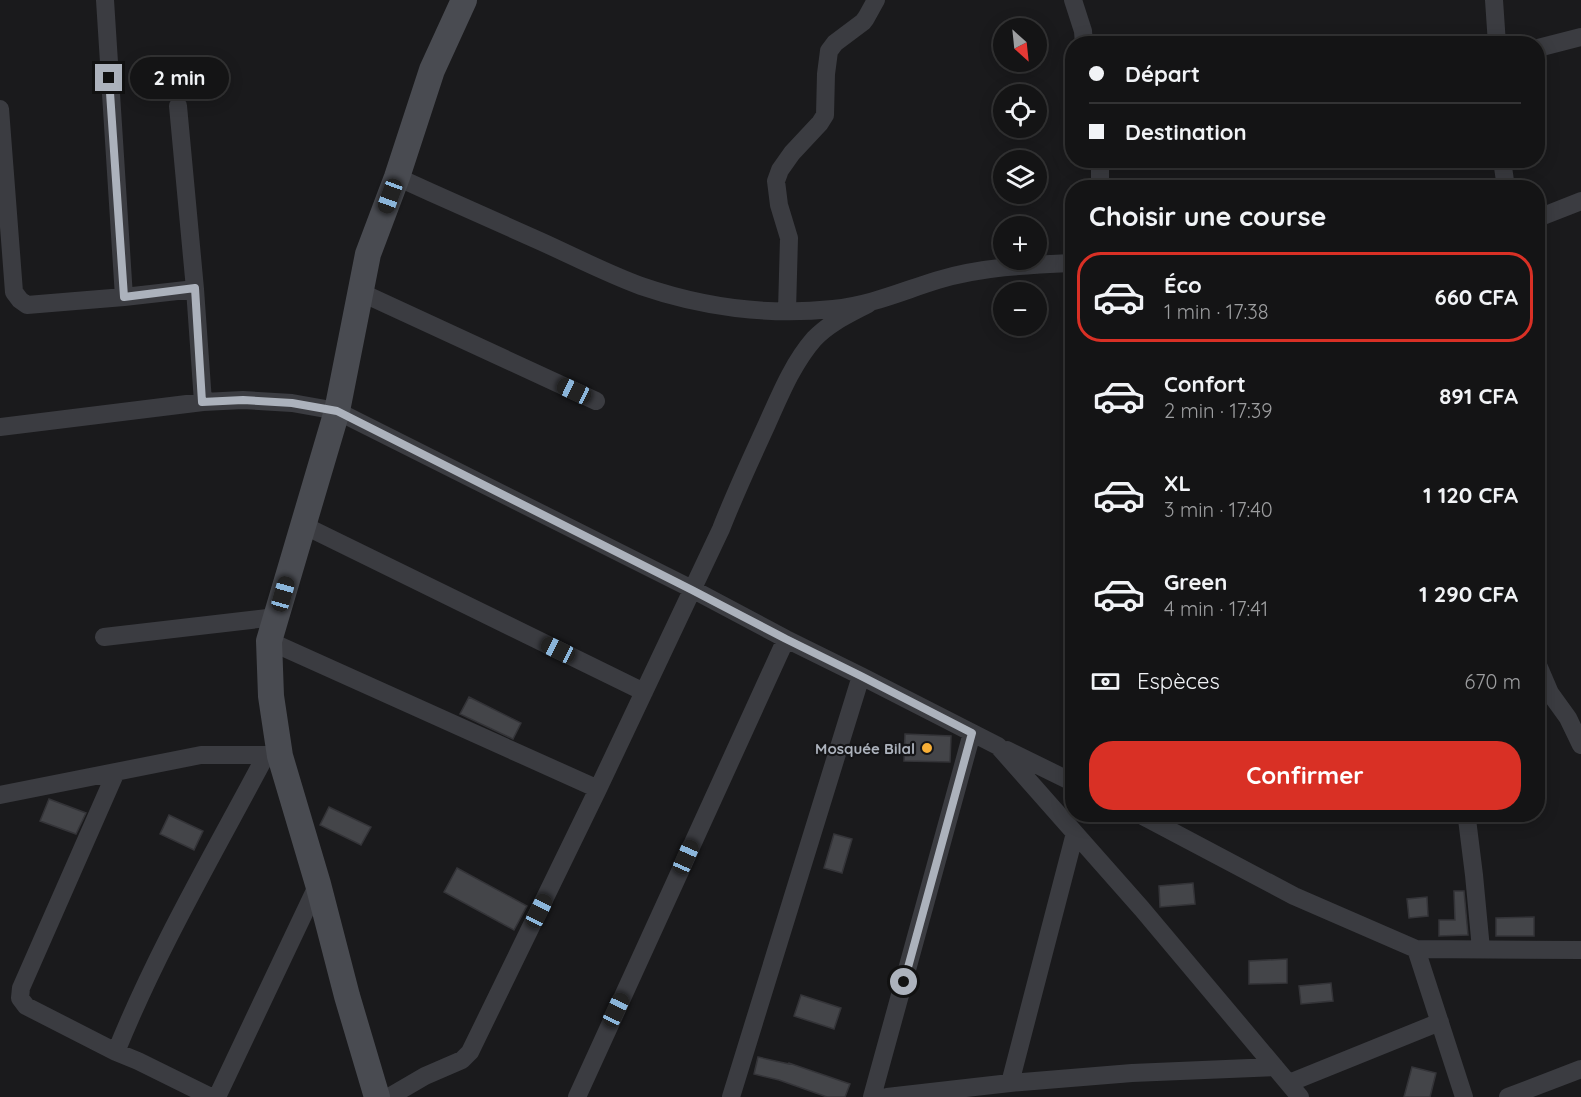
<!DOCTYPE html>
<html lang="fr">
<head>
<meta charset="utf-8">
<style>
  body { margin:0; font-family:Quicksand,sans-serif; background:#1d1d1e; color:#f1f3f6; height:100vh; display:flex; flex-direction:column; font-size:22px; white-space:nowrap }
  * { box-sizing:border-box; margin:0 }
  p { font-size:20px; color:#9d9ea0 }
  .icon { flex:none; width:33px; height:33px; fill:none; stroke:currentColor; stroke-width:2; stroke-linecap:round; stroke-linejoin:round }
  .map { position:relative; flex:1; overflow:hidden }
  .panel { position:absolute; left:1065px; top:180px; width:480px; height:642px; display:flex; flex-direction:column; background:#141415; border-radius:24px; box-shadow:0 3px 15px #0003,0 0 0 2px #333334 }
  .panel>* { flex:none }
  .guide { position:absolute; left:1065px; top:36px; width:480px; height:132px; border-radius:24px; box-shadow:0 3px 15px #0003,0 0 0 2px #333334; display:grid; align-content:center; height:132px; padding:0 24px; background:#141415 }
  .needle { width:39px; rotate:153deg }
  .fabs { position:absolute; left:993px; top:18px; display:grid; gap:12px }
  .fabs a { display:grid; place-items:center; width:54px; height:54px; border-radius:50%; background:#141415; box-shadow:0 3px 15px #0003,0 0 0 2px #333334; font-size:30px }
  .end { position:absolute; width:27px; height:27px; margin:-14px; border:8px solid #acb2bc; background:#111; box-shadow:0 0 0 3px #111 }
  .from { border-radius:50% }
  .bubble { position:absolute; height:42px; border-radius:21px; background:#141415; box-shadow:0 3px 15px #0003,0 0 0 2px #333334; font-size:20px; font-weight:800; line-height:42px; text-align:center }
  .car { position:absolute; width:18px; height:36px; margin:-18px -9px; border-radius:8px; box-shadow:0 0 4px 2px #0007; background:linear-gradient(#222 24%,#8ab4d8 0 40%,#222 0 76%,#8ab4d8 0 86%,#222 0) }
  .guide b { display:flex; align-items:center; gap:21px; height:57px; font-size:22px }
  .guide b+b { border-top:2px solid #333334 }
  .guide i { width:15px; height:15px; background:#f1f3f6 }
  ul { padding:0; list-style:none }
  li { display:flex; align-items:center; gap:18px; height:90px; margin:0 12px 9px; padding:0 12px; border:3px solid transparent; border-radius:24px }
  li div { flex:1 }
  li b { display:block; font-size:22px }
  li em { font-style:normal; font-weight:800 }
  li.selected { border-color:#d93025 }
  li>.icon { width:54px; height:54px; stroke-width:1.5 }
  h2 { padding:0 24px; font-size:27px; line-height:72px }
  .pay { display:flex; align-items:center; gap:15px; height:66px; padding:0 24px; font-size:22px }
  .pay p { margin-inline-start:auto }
  .button { display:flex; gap:12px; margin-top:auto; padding:12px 24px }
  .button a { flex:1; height:69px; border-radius:24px; background:#d93025; color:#fff; font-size:24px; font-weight:800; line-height:69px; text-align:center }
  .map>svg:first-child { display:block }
</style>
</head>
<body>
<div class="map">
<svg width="1581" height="1097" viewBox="0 0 1581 1097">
  <rect width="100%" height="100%" fill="#1a1a1c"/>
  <path fill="#444549" stroke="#343438" stroke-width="1.5" d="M469,697L521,723L513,739L460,714Z
    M905,734L951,736L950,762L904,761Z
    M49,799L86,813L76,834L40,821Z
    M329,807L371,827L361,845L320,825Z
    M169,815L203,831L194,850L160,834Z
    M834,834L852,839L842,873L824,868Z
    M457,868L527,906L514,930L444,892Z
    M1193,883L1195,904L1160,907L1159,886Z
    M1454,891H1464L1468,935L1439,936V920H1455Z
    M1427,897L1428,916L1409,918L1407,899Z
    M1534,917V936H1496V918Z
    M1287,959V983L1249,984V961Z
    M1331,983L1333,1001L1301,1004L1299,986Z
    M801,995L841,1008L834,1029L794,1016Z
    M758,1057L789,1064V1063L850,1084L845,1097H827L779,1080L754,1074Z
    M1412,1067L1436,1073L1430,1097H1404Z"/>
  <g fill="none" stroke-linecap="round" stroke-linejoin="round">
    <path stroke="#3b3c41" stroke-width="18" d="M105,0L124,297
      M1073,0L1083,31L1084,44
      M1494,0L1497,44
      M1538,48L1581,37
      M178,106L195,289L203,402
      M0,109L14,292L20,300L27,305L124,297L195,289
      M1100,160V188
      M1502,160L1506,188
      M397,177C445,199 493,220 542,242C575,257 608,274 641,286C702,307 769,316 833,309C872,305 902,291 938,280C981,267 1027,265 1072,263
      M1538,218L1581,201
      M360,292L596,401
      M787,311L789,238L779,205L776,181L780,170L792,153L820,123L825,115L826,74L829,51L835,43L863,22L866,18L876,0
      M0,427L203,402L243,400L292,403L337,411L692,589L786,639L861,676L998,746L1142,909L1300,1097
      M303,525L644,692
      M104,637L276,617
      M269,641L598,789
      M1538,665L1550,693L1568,718L1581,745
      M1007,750L1072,782
      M116,772L21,988L20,998L26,1006L116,1052
      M0,795L201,755H275
      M1139,814L1294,896L1416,949L1581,950
      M1467,819L1474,875L1481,949
      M1416,949L1464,1097
      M1010,1083L1075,833
      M1289,1083L1440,1022
      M211,1097L138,1061L116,1052C157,950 214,853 266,755
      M217,1097L318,884
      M389,1097L425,1076L462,1060L470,1052L598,789L721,529C735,493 751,459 767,424C780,395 793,363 814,339C829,323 849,314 868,304
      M577,1097L786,639
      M731,1097L861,676
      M872,1097L972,733
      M887,1097L1010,1083L1132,1073L1275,1067
      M1508,1097L1581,1069"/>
    <path stroke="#494b51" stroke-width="26" d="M377,1097L347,996L318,884L280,756L271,696L269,641L337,411L368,254L397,177L432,70L464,0"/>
  </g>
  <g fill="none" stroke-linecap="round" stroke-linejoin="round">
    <path stroke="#acb2bc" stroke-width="8" d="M109,78L124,297L195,288L202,402L243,400L292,403L337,411L692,590L786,639L861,676L972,733L904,982"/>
  </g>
  <circle fill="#f8af36" stroke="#151517" stroke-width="2" cx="927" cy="748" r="6"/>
  <g text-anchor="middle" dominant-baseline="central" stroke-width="4.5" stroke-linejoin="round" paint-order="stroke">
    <g font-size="15" font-weight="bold" fill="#acb2bc" stroke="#151517" text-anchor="end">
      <text x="915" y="748">Mosquée Bilal</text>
    </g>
  </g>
</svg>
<div class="fabs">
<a><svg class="needle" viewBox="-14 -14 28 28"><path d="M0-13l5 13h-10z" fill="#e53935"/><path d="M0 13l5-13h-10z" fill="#9d9ea0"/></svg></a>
<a><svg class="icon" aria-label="locate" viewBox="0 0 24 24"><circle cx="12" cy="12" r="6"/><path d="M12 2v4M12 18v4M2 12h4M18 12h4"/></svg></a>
<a><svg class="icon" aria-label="layers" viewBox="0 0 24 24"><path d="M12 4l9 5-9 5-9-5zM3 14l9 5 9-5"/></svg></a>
<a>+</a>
<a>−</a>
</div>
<i class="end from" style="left:904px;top:982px"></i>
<i class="end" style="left:109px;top:78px"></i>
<div class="bubble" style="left:130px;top:57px;width:99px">2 min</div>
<i class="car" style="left:390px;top:196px;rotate:200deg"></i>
<i class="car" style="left:574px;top:391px;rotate:295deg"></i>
<i class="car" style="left:283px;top:594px;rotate:16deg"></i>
<i class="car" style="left:558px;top:650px;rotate:296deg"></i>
<i class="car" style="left:686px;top:857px;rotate:24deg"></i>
<i class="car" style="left:539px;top:911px;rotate:26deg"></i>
<i class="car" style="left:616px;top:1010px;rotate:25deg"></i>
<div class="guide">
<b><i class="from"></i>Départ</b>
<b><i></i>Destination</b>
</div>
<section class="panel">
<h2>Choisir une course</h2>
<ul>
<li class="selected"><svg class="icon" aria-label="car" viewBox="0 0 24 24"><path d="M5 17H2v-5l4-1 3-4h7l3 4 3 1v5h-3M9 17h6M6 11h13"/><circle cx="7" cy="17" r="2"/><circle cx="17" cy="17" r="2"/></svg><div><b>Éco</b><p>1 min · 17:38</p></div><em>660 CFA</em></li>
<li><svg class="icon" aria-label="car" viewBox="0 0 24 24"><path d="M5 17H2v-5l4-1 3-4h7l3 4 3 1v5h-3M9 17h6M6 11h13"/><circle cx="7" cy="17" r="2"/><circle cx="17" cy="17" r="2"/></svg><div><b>Confort</b><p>2 min · 17:39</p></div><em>891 CFA</em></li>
<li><svg class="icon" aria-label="car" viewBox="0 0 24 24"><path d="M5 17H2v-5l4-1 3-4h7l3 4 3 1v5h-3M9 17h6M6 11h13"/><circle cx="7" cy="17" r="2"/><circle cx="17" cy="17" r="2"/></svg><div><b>XL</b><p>3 min · 17:40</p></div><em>1 120 CFA</em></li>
<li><svg class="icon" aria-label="car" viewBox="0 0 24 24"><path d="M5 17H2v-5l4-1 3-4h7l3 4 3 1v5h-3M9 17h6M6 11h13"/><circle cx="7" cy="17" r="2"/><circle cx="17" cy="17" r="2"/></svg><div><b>Green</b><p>4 min · 17:41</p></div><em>1 290 CFA</em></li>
</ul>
<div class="pay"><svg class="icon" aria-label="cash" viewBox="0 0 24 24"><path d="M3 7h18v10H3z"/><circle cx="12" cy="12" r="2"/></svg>Espèces<p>670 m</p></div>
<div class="button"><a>Confirmer</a></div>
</section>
</div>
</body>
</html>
